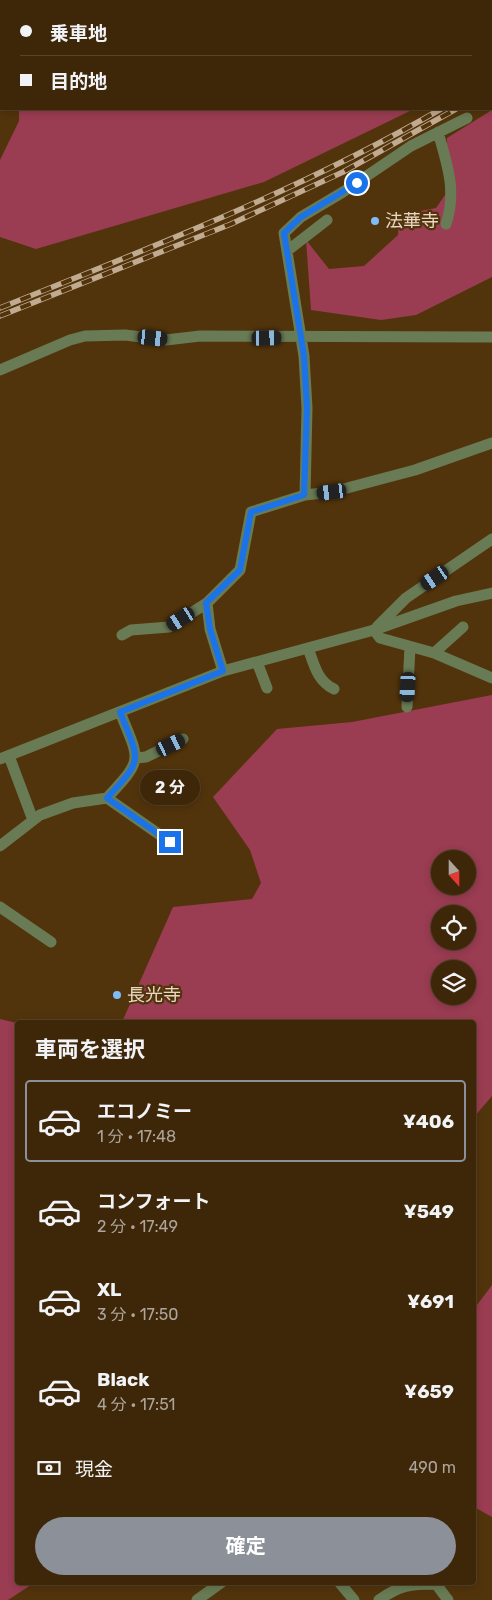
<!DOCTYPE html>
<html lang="ja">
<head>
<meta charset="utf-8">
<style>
  body { margin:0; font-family:Rubik,"Noto Sans JP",sans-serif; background:#452f12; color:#f1f3f6; height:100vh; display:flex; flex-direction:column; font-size:19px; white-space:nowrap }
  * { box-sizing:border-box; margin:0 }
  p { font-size:16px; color:#ada59c }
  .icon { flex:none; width:28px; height:28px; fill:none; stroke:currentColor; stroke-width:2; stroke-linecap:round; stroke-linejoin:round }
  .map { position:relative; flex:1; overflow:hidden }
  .side { position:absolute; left:15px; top:1020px; width:461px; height:565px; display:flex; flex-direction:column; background:#3e2709; border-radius:5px; box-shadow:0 2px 8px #0003,0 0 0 1px #57442a }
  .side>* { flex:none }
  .guide { position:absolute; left:0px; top:0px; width:492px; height:110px; box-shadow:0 2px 8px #0003,0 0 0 1px #57442a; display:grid; align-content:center; height:110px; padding:0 20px; background:#3e2709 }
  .needle { width:32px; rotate:159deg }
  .tools { position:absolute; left:431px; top:850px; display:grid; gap:10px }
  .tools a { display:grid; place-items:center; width:45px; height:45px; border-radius:50%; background:#3e2709; box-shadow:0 2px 8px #0003,0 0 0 1px #57442a; font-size:25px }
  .end { position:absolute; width:22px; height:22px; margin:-11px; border:6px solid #1a73e8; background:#fff; box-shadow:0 0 0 2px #fff }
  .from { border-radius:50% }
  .bubble { position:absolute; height:35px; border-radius:18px; background:#3e2709; box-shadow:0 2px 8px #0003,0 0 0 1px #57442a; font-size:16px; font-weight:700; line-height:35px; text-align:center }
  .car { position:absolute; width:15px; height:30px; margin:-15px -8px; border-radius:6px; box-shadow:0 0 4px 1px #0007; background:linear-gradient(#222 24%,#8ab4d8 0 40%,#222 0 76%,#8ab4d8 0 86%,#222 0) }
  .guide b { display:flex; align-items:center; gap:18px; height:48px; font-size:19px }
  .guide b+b { border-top:1px solid #57442a }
  .guide i { width:12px; height:12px; background:#f1f3f6 }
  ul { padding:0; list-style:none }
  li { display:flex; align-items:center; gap:15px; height:82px; margin:0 10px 8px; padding:0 10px; border:2px solid transparent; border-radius:5px }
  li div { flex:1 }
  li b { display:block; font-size:19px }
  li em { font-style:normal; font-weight:700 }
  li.on { border-color:#8c9099 }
  li>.icon { width:45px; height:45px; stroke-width:1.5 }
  h2 { padding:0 20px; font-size:22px; line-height:60px }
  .pay { display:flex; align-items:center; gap:12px; height:55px; padding:0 20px; font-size:19px }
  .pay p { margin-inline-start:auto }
  .primary-button { display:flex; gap:10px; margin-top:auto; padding:10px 20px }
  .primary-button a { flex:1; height:58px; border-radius:30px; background:#8c9099; color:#fff; font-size:20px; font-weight:700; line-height:58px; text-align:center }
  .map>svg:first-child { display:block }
</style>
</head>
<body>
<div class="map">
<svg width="492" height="1600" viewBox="0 0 492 1600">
  <rect width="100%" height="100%" fill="#52340c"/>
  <path fill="#9a3c52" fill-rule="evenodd" d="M0,0H492V54L491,1H1V31Z
    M19,109H414L264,182L36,249L0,237V160L19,121Z
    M492,110V277L416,315L381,320L311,310L306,240L329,269L364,266L398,235L399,215L436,208L445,195L447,138Z
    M492,695V1096L474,1117V1022H122L173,907L252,899L261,883L250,850L213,797L277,729L352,722ZM440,859H468V886H440ZM440,914H468V941H440ZM440,969H468V996H440Z
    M0,1019L17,1023L18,1582L34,1583L8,1600H0Z
    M492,1285V1517L474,1507V1309Z"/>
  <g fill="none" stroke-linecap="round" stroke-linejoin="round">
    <path stroke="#687b54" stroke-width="11" d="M438,132C447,164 457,191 446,224
      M287,251L327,220
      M0,370L70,340L85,336L125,335L166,340L200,336L492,337
      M305,495L307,408L304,356L284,233L301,217L343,192L411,146L467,118
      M377,627L406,598L492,539
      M374,630L380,638L434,653L492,678
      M122,635L131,630L169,627L207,603
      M308,648C314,664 317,681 334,689
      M434,653L463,627
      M257,662L267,688
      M223,671L210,629L207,603L240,570L251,512L305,495L332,492L415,470L492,443
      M407,707L410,647
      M120,712C140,762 144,758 107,798L170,842
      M9,756L33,820
      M136,758L146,757L183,739
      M0,759L223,671L374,630L456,601L492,593
      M0,846L40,815L73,803L107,798
      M0,907L51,942
      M339,1582L354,1600
      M197,1600L222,1582
      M379,1600C400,1585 410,1584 436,1584L448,1600"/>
    <g stroke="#c0aa90" stroke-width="5.5">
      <path id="rail" d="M491,79H492
        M491,88H492
        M0,308C150,248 301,190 441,109
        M0,316L231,224L343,172L456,109"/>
    </g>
    <use href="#rail" stroke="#52340c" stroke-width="4" stroke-dasharray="11" stroke-linecap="butt"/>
  </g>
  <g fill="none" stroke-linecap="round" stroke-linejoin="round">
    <path stroke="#1a73e8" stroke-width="6" d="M170,842L107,798C144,758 140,762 120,712L223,671L210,629L206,603L240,570L251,512L304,495L307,408L304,356L284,233L301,217L357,183"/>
  </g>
  <g fill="#7fbdfa" stroke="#52340c" stroke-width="2">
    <circle cx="375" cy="221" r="5"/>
    <circle cx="117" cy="995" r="5"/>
  </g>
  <g text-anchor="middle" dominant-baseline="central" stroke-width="4.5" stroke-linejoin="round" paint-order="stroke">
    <g font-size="18" fill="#ead7c3" stroke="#52340c" text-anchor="start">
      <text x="385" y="221">法華寺</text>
      <text x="127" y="995">長光寺</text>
    </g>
  </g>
</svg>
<div class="tools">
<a><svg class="needle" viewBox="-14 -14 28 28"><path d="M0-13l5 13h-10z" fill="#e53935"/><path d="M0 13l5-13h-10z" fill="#ada59c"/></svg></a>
<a><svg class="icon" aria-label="locate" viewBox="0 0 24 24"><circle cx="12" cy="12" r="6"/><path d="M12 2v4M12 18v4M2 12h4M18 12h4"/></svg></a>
<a><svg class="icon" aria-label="layers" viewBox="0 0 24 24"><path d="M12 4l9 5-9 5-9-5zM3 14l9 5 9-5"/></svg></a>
</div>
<i class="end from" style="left:357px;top:183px"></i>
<i class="end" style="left:170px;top:842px"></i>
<div class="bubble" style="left:140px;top:770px;width:60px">2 分</div>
<i class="car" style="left:153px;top:338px;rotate:96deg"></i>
<i class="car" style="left:267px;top:338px;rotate:89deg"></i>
<i class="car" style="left:332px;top:492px;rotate:263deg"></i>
<i class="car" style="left:435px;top:578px;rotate:236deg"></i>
<i class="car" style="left:181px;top:619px;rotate:238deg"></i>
<i class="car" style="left:408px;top:687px;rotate:183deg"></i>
<i class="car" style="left:171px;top:745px;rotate:64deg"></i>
<div class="guide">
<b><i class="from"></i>乗車地</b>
<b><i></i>目的地</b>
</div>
<section class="side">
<h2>車両を選択</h2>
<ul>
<li class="on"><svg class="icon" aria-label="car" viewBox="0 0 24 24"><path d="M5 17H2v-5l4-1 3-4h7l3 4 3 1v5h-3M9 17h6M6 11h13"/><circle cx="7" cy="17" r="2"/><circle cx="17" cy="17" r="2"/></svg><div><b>エコノミー</b><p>1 分 · 17:48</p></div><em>¥406</em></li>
<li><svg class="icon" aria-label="car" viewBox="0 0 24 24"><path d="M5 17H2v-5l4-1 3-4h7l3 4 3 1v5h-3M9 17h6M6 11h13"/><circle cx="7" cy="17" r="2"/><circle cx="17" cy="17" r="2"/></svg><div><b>コンフォート</b><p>2 分 · 17:49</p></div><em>¥549</em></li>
<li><svg class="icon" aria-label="car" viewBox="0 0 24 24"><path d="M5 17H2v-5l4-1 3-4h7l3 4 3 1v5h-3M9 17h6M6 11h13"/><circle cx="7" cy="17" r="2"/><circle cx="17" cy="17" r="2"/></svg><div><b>XL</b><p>3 分 · 17:50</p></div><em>¥691</em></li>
<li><svg class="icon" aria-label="car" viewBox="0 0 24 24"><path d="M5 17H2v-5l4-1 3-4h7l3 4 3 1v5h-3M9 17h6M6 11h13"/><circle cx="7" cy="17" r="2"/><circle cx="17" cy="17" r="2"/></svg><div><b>Black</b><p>4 分 · 17:51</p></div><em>¥659</em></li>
</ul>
<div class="pay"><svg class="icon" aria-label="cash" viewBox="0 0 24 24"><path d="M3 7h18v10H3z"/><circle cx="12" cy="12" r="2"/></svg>現金<p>490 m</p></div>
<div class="primary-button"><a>確定</a></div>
</section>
</div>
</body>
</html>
